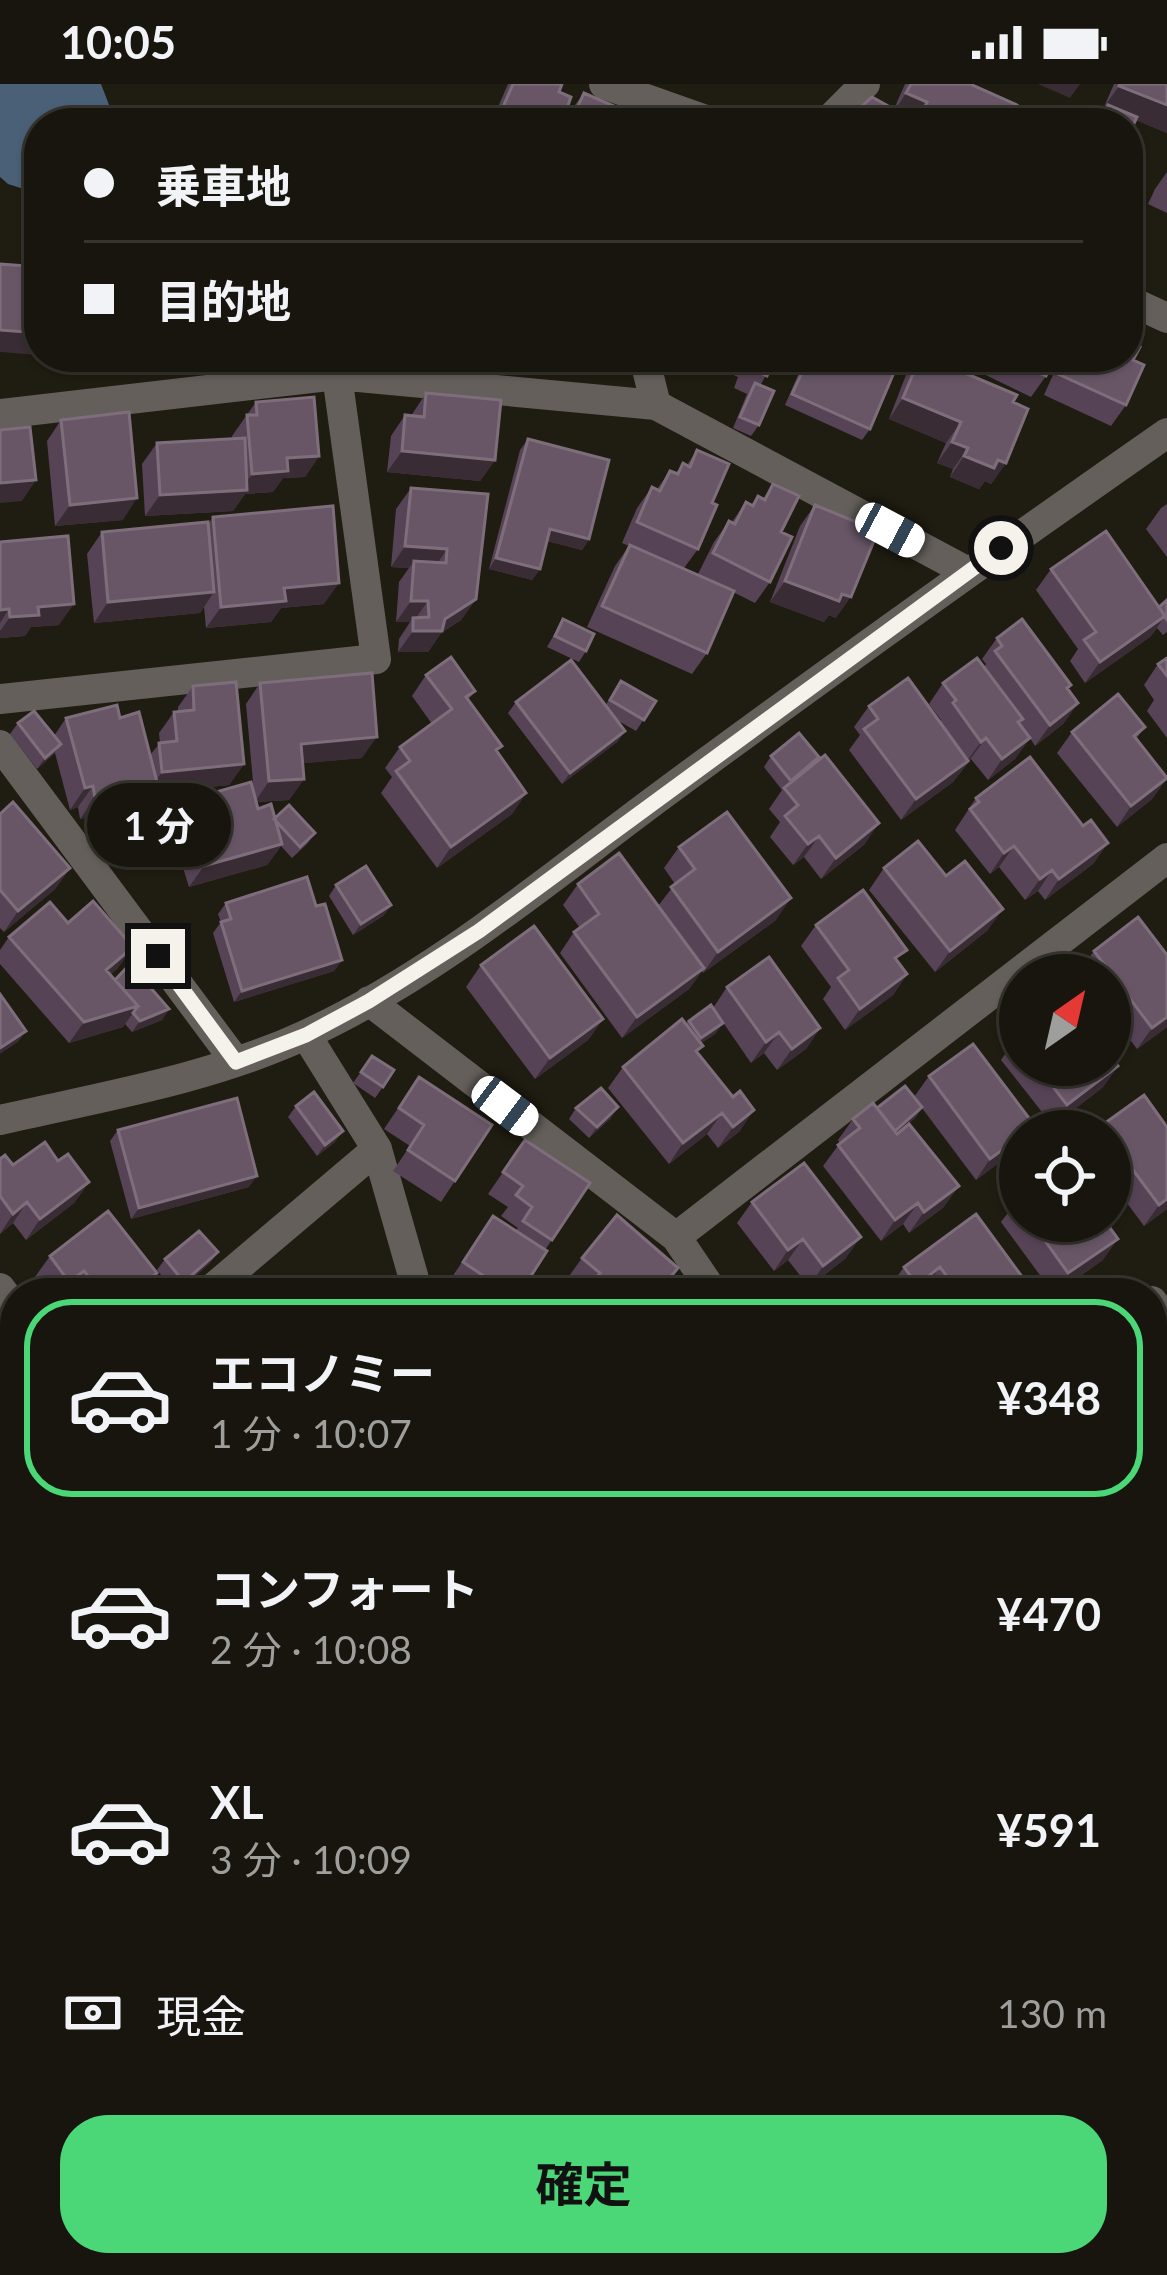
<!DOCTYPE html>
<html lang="ja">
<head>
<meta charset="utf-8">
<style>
  body { margin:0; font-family:Lato,"Noto Sans JP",sans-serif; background:#201e16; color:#f1f3f6; height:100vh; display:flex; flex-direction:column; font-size:45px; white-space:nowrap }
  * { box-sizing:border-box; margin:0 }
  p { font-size:39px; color:#9e9f9d }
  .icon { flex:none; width:66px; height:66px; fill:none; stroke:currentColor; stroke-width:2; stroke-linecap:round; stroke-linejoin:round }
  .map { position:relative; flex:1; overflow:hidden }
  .drawer { position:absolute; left:0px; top:1194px; width:1167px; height:999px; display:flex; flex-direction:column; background:#17150d; border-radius:48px 48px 0 0; box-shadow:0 3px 9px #0004,0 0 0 3px #36342e }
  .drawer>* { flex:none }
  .banner { position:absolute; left:24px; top:24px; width:1119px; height:264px; border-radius:48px; box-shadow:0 3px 9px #0004,0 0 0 3px #36342e; display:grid; align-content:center; height:264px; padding:0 60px; background:#17150d }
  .needle { width:78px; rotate:34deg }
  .buttons { position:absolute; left:999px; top:870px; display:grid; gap:24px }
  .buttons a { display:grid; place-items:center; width:132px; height:132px; border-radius:50%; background:#17150d; box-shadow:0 3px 9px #0004,0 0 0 3px #36342e; font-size:60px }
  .end { position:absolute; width:54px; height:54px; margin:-27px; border:15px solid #f4f2eb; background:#111; box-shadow:0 0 0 6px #111 }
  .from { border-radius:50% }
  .bubble { position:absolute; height:84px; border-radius:42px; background:#17150d; box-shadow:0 3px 9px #0004,0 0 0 3px #36342e; font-size:39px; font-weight:700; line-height:84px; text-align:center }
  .car { position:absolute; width:36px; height:72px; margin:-36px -18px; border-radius:15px; box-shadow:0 0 9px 3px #0007; background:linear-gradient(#fff 24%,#345 0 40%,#fff 0 76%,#345 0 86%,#fff 0) }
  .banner b { display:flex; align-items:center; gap:42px; height:114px; font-size:45px }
  .banner b+b { border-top:3px solid #36342e }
  .banner i { width:30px; height:30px; background:#f1f3f6 }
  ul { padding:21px 0 0; list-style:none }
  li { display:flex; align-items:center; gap:36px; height:198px; margin:0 24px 18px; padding:0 36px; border:6px solid transparent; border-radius:48px }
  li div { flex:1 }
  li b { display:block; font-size:45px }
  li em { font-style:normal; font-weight:700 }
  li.on { border-color:#4bd677 }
  li>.icon { width:108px; height:108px; stroke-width:1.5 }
  .pay { display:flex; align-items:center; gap:30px; height:132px; padding:0 60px; font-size:45px }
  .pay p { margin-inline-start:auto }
  .button { display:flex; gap:24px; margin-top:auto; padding:24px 60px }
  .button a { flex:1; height:138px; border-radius:48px; background:#4bd677; color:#111; font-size:48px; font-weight:700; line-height:138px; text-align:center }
  .status { display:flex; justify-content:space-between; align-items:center; height:84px; padding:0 60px; background:#17150d; direction:ltr }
  .status svg { height:33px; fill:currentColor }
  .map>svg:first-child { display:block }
</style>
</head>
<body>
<div class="status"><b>10:05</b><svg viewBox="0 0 49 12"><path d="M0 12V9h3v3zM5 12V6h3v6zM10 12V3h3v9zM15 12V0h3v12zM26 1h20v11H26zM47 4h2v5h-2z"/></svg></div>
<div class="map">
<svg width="1167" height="2191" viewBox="0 0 1167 2191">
  <rect width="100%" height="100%" fill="#1f1c11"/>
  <path fill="#2a4230" d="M1167,1892V1993L1152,1979V1909Z"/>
  <path fill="#496076" d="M0,0H101L116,39H39V110L8,100L0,93Z"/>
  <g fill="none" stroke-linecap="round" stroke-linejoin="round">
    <path stroke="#645f5b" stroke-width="30" d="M604,0L714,39
      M826,39L865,0
      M1128,216L1167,234
      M656,321L968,488
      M0,330L337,291L656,321L644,273
      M0,615L376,575L337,291
      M0,661L236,978
      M369,917L676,1153L714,1209
      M306,951L377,1065L418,1209
      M0,1036C101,1013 210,995 305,951C434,892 552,792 666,708C831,586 998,467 1167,349
      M676,1153L1167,774
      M0,1204L15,1224
      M207,1209L377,1065
      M1152,1217L1167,1237
      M1152,1642L1167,1653
      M1152,1860L1167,1843
      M1152,2129L1167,2111
      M1096,2178L1105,2186L1112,2178"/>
  </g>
  <path fill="#574356" d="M508,0H562L559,8L566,27L569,29L584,9L653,39H491Z
    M905,0H970L1009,39H846L850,33L894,25Z
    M1114,0H1167V49L1136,36L1128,50V39H1096L1106,23H1104Z
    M1167,88V129L1148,120L1155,105Z
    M1133,260V276L1126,321L1111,342L1044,311L1061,273H1128Z
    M692,273H776L760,302L759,341L751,352L733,344L747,310L734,304L738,293Z
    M806,273H884L870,345L862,356L785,321Z
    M919,273L945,280L1013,318L1006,379L991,400L985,397L979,405L950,393L953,385L937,379L946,359L889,335L906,291Z
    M957,273H1055L1046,292L1031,313L955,276Z
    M426,309L495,376L480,397L387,388L391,352L405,331L411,332Z
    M256,318L319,372L305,393L283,394L273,408L245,410L233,427L145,432L142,380L157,359L232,355V352Z
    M61,336L123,436L55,442L47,357Z
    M528,355L589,455L582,466L547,457L540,485L532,496L489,485L520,366Z
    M697,366L712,419L698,465L684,484L698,490L714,458L729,437L732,438L746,418L751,421L758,412L763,415L773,400L781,448L770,498L755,519L733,508L707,569L692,590L587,543L615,482L629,462L622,459L637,424L652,403L657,405L670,387L676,389L683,379L687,381Z
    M411,404L476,515L461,536L441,549L428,568H398L399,555L410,538H396L399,498L409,484L391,483L396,425Z
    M1167,420V473L1146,445L1161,424Z
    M815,421L836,534L829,531L824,538L770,518L800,442Z
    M213,433L324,520L281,524L271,538L206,544L204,523L200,529L94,539L87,470L102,448L209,439Z
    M0,458L59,541L31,543L25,552L0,554Z
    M1051,485L1159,523L1167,516V548L1163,551L1157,544L1150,553L1085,599L1070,577L1078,565L1036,506Z
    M563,535L586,567L579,578L547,563Z
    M997,554L1071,601L1068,606L1078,619L1063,640L1035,662L1030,654L1015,675L988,696L971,675L953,698L901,736L849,666L860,651L854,643L869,622L940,637L941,636L929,620L943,599L984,583L986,580L982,575Z
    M1167,574V654L1147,627L1154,616L1144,601L1158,580Z
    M426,591L475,607L468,616L498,668L526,709L512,730L437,784L381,709L392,693L385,684L400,663L432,640L412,612Z
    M621,597L656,617L636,647L615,635L625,647L617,658L562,700L508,629L516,618L605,622Z
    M260,599L362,674L303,679L304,695L289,716L256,718L258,725L275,734L315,749L307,760L292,774L281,762L267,781L189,803L177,764L134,776L123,739L136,721L80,735L78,723L70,726L55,669L37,685L10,650L18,639L54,652L66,634H120L150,671L160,659L159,649L174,628L178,627V623L193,602L244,680L229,701L149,709L144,717L181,718L254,709L246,620Z
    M1145,643L1136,655L1167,694L1152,715L1117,743L1057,669L1072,648Z
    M771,672L865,760L821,795L804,773L793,781L770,753L780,738L769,725L782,706L764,683Z
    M976,714L1083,742L1108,759L1093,780L1045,816L1038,807L1025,816L999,783L990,790L955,746Z
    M0,730L70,784L55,805L4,848L0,844Z
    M679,763L776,836L703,889L702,887L689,905L622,954L560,869L574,848L580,844L563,821L578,800L658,822L675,800L664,784Z
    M884,784L988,846L935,888L869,806Z
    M336,801L391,821L383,832L353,851L329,812Z
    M226,819L316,822L342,876L334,887L234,918L213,849L221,838L218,830Z
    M68,839L118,884L111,890L115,896L169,925L162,936L132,948L125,940L123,943L69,959L0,880V866L9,853Z
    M816,841L898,878L907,890L893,911L845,946L823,915L831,903L801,862Z
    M1094,867L1167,943L1137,965L1110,929V891H1081L1079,888Z
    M481,881L603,935L588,956L535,995L466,903Z
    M727,903L820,944L806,965L777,986L764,969L751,979L720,934L723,939L715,950L701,959L698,970L740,1047L718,1064L707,1050L669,1080L608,1004L623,983L689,937L713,924Z
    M1020,904V981L1118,982L1103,1003L1053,1042L1001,976L1010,963L1003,955L1010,945L999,930L1014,909Z
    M372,972L383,1003L375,1014L353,999Z
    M929,992L1035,1042L1031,1047H1020V1063L976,1096L922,1024L915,1034L897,1049L944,1123L909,1149L903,1140L881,1157L823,1082L840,1059L838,1056L853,1035L877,1024L914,1013Z
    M419,993L492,1041L441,1118L393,1087L410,1062L384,1045Z
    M296,1022L335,1058L317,1072L288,1033Z
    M576,1024L611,1034L589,1054L569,1035Z
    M118,1046L249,1103L131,1135L110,1057Z
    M1110,1047L1167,1125L1144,1142L1110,1096Z
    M525,1056L590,1099L545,1166L520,1209H462L448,1199L493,1132L515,1147L518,1144L501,1132L508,1123L488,1110Z
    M0,1075L13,1081L58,1077L89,1098L74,1119L26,1156L13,1139L0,1150Z
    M1020,1113V1137H1105L1103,1176L1056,1209H1053L1001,1138Z
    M752,1118L846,1174L809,1203L788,1176L774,1187L737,1139Z
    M976,1130L1034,1209H928L925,1204L919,1209H883L889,1204L904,1183Z
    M218,1168L210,1179L176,1209L157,1186L165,1175Z
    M50,1172L144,1209H47L35,1193Z
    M582,1174L660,1209H584L567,1195Z
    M0,1286L15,1381L0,1392Z
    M1167,1372V1506L1152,1518V1383Z
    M1167,1531V1574L1152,1555V1551Z
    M1152,1660L1167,1667V1767L1154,1782L1152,1780Z
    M1167,2148V2171L1157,2162Z"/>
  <path fill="#392c34" d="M1038,0H1080L1070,14Z
    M1119,2L1167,21V49L1104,23Z
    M906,9L927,18L913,39L892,31Z
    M0,246L39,249V271L0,268Z
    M146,273H183L181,276Z
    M191,273H210L204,280L186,281Z
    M925,273H950L945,281Z
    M903,314L961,338L946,359L889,335Z
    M952,358L968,364L953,385L937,379Z
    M402,367L495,376L480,397L387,388Z
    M319,372L305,393L283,394L273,408L245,410L233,427L145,432L160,411L240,407L252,390L287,374Z
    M964,372L998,376L1006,379L991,400L985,397L979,405L950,393Z
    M36,396L22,417L0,419V399Z
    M137,414L123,436L55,442L70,421Z
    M550,445L589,455L582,466L543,456Z
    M405,462L447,465L433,486L414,477L409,484L391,483Z
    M496,474L540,485L532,496L489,485Z
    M785,497L842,510L851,513L836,534L829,531L824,538L770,518Z
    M339,499L324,520L281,524L271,538L206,544L221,523L284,504Z
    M214,508L200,529L94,539L108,518Z
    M476,515L461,536L441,549L428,568H398L413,547L445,535Z
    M411,517H428L413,538V534L410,538H396Z
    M74,520L59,541L31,543L25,552L0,554V547L10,533L38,523Z
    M9,525L0,539V526Z
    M1165,532L1150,553L1085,599L1100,578Z
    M1078,619L1063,640L1035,662L1050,641Z
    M625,647L617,658L562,700L570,689Z
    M377,653L362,674L286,681L301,660Z
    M986,654L953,698L901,736L916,715L967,677L981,658Z
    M1030,654L1015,675L988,696L1002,675Z
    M61,660L53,671L37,685L45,674Z
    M244,680L229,701L149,709L142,719L80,735L95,714L154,699L162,688Z
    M1167,694L1152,715L1117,743L1131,722Z
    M304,695L289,716L255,718L269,697Z
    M93,702L78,723L70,726L85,704Z
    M526,709L512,730L437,784L451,763Z
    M879,739L865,760L821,795L836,774Z
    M192,743L177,764L134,776L149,755Z
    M819,752L804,773L793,781L808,760Z
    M1108,759L1093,780L1045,816L1059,795Z
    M282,760L267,781L189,803L204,782Z
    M1014,762L999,783L990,790L1004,769Z
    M70,784L55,805L4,848L18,827Z
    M1052,786L1038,807L1025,816L1040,795Z
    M791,814L776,836L703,889L718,868Z
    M391,821L383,832L353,851L361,840Z
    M1003,825L988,846L935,888L950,867Z
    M133,863L118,884L92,907L106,886Z
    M342,876L334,887L234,918L242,907Z
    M704,884L689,905L622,954L637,933Z
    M907,890L893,911L845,946L860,925Z
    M138,922L123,943L69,959L84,938Z
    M169,925L162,936L132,948L140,937Z
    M1167,933V943L1137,965L1152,944Z
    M603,935L588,956L535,995L550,974Z
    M723,939L715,950L693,965L701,954Z
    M820,944L806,965L777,986L792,965Z
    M26,947L18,958L0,970V964Z
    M779,948L764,969L751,979L766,958Z
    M1118,982L1103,1003L1053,1042L1067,1021Z
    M618,1023L611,1034L589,1054L597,1043Z
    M922,1023L915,1034L887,1058L895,1047Z
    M754,1026L740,1047L718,1064L733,1043Z
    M722,1029L707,1050L669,1080L683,1059Z
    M343,1047L335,1058L317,1072L325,1061Z
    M1020,1053V1063L976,1096L990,1075Z
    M257,1092L249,1103L131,1135L139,1124Z
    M89,1098L74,1119L26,1156L40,1135Z
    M959,1102L944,1123L909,1149L924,1128Z
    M1167,1115V1125L1144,1142L1159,1121Z
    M27,1118L13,1139L0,1150L13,1130Z
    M918,1119L903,1140L881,1157L895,1136Z
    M861,1153L846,1174L809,1203L823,1182Z
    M803,1155L788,1176L774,1187L788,1166Z
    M1118,1155L1103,1176L1055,1209L1068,1189Z
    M218,1168L210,1179L176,1209L184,1198Z
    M940,1183L925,1204L919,1209H911L917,1201Z
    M84,1187L69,1208L61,1209L69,1198Z
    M157,1189L144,1209H132Z
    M1167,1338V1348L1152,1359V1349Z
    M15,1371V1381L0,1392V1388L9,1375Z
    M1167,1496V1506L1152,1518V1508Z
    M15,1774L10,1784L0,1789V1783Z"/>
  <path fill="#685666" stroke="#7e6e7b" stroke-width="3" d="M513,0H562L559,8L571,13L566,27L574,31L584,9L653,39H496Z
    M911,0H970L1017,21L1009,39H927L919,36L927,18L906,9Z
    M1120,0H1167V21L1119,2Z
    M872,13L912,35L910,39H851L850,33Z
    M1108,21L1137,33L1131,46L1128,45V39H1113L1101,34Z
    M0,180L39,183V249L0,246Z
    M1128,242L1139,246L1133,260L1140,263L1133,276L1144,281L1126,321L1058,290L1066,273H1128Z
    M753,273H776L767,292L748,283Z
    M809,273H884L898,279L870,345L792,310Z
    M920,273H927L1017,311L1013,318L1028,325L1006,379L998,376L994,384L964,372L968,364L952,358L961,338L903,314Z
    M1007,273H1055L1046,292Z
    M755,299L774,307L759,341L740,333Z
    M426,309L501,316L495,376L402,367L405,331L424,333Z
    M314,313L319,372L287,374L288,387L252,390L247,331H257L256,318Z
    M129,328L137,414L70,421L61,336Z
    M30,343L36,396L0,399V346Z
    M245,354L247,406L160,411L157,359Z
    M528,355L609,376L589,455L550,445L540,485L496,474Z
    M697,366L729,380L712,419L717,421L698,465L637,438L652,403L660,407L670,387L678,390L683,379L690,383Z
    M773,400L799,412L781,448L792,453L770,498L713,469L729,437L735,440L746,418L753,422L758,412L765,416Z
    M411,404L488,410L476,515L445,535L442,547H413V534L429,533L428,517H411L414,477L446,479L447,465L405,462Z
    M815,421L878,447L851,513L842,510L839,517L785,497Z
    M333,422L339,499L284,504L286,517L221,523L213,433Z
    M208,438L214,508L108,518L102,448Z
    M1106,447L1165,532L1100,578L1084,556L1096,548L1051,485Z
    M68,452L74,520L38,523L39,531L10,533L9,525L0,526V458Z
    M630,461L734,507L707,569L602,522Z
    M1167,516V536L1159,523Z
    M563,535L594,550L586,567L555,552Z
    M1022,535L1071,601L1067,604L1078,619L1050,641L995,567L1002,562L997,554Z
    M451,573L475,607L466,613L502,662L496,666L526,709L451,763L396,687L410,677L400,663L452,625L426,591Z
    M977,574L1023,635L1018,638L1030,654L1002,675L986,654L981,658L953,619L956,616L943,599Z
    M1167,574V592L1158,580Z
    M571,576L625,647L570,689L516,618Z
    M372,589L377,653L301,660L304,695L269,697L260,599Z
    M908,594L968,677L916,715L864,645L878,635L869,622Z
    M621,597L656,617L644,636L610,616Z
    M236,598L244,680L162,688L159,659L177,657L174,628L194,626L193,602Z
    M1118,610L1145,643L1134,652L1167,694L1131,722L1072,648Z
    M117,621L120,634L139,628L157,698L95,714L93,702L85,704L66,634Z
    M34,627L61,660L45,674L18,639Z
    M799,649L819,673L791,697L771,672Z
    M825,671L879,739L836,774L819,752L808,760L785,732L798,721L784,704Z
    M1030,673L1083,742L1091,736L1108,759L1059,795L1052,786L1040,795L1014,762L1004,769L970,725L979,718L976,714Z
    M251,698L258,725L271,720L282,760L204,782L192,743L149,755L138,718L178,707L181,718Z
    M13,718L70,784L18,827L0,806V730Z
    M289,721L315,749L300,763L274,735Z
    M727,728L791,814L718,868L671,803L695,785L679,763Z
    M918,757L946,792L965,777L1003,825L950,867L884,784Z
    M619,769L704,884L637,933L574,848L599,830L578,800Z
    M366,782L391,821L361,840L336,801Z
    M307,793L316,822L325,820L342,876L242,907L221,838L231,835L226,819Z
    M863,806L907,866L895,874L907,890L860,925L838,894L849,886L816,841Z
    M93,817L133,863L106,886L138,922L84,938L9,853L50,818L68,839Z
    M1138,833L1167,871V933L1152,944L1094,867Z
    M534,842L603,935L550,974L481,881Z
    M769,873L820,944L792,965L779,948L766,958L727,903Z
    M130,880L169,925L140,937L133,929L138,922L115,896Z
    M1051,880L1059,891H1037Z
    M0,910L26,947L0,964Z
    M711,921L723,939L701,954L689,937Z
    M682,935L703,962L696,967L733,1013L740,1007L754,1026L733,1043L722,1029L683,1059L623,983Z
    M973,960L1035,1042L1028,1047H1020V1053L990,1075L929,992Z
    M1110,971L1118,982L1067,1021L1036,981H1110Z
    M372,972L394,986L383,1003L361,988Z
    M419,993L492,1041L455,1097L408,1066L424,1041L399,1024Z
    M905,1002L922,1023L895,1047L877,1024Z
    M601,1004L618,1023L597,1043L576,1024Z
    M314,1008L343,1047L325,1061L296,1022Z
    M1144,1011L1167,1043V1115L1159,1121L1110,1055V1047H1104L1101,1042Z
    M237,1014L257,1092L139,1124L118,1046Z
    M873,1019L897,1050L909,1040L959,1102L924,1128L918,1119L895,1136L838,1061L860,1044L853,1035Z
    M525,1056L590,1099L552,1156L523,1137L532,1123L516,1111L523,1102L503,1088Z
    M45,1058L58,1077L68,1070L89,1098L40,1135L27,1118L13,1130L0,1112V1075L5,1071L13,1081Z
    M804,1079L861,1153L823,1182L803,1155L788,1166L752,1118Z
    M108,1127L157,1189L132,1209H126L120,1200L109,1209H101L84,1187L69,1198L50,1172Z
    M976,1130L1034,1209H959L940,1183L917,1201L904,1183Z
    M617,1131L678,1184L657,1209H593L587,1204L600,1189L582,1174Z
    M493,1132L547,1167L520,1209H509L463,1178Z
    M1031,1137H1105L1118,1155L1068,1189Z
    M199,1147L218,1168L184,1198L165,1175Z
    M894,1201L900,1209H883Z
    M1152,1252L1167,1272V1338L1152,1349Z
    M15,1275V1371L9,1375L0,1364V1286Z
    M1167,1372V1418L1152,1397V1383Z
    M1152,1434L1167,1450V1496L1152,1508Z
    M0,1569L12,1589L0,1596Z
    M15,1627V1766L13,1767L15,1774L0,1783V1637Z
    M1155,1656L1167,1667V1759L1153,1747L1152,1749V1660Z
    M1152,1984L1167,1997V2006L1152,2025Z"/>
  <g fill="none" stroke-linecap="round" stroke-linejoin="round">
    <path stroke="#f4f2eb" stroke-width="15" d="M158,872L236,978L306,951L369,917L479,847L1001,464"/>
  </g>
</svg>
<div class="buttons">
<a><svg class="needle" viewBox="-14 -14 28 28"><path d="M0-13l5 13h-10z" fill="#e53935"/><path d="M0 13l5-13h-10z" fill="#9e9f9d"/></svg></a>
<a><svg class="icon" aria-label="locate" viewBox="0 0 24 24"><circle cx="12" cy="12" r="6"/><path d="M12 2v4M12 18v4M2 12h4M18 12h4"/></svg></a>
</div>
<i class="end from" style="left:1001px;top:464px"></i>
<i class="end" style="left:158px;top:872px"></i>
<div class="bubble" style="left:87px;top:699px;width:144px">1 分</div>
<i class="car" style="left:890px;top:446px;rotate:118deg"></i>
<i class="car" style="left:505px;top:1022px;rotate:127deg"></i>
<div class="banner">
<b><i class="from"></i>乗車地</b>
<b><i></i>目的地</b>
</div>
<section class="drawer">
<ul>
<li class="on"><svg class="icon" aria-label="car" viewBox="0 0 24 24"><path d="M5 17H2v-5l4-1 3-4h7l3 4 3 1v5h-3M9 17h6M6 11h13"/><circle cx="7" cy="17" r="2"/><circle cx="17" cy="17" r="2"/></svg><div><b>エコノミー</b><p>1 分 · 10:07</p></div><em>¥348</em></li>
<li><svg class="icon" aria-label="car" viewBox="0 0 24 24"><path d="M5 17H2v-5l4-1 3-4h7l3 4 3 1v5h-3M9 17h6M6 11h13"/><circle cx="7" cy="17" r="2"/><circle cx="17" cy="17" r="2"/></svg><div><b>コンフォート</b><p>2 分 · 10:08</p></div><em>¥470</em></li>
<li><svg class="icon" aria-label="car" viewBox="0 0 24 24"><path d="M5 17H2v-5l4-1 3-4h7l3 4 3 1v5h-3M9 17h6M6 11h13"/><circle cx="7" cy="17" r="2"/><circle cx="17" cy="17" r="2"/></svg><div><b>XL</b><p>3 分 · 10:09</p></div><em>¥591</em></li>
</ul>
<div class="pay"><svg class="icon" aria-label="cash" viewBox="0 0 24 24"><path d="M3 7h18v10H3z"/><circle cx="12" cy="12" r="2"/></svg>現金<p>130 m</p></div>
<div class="button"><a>確定</a></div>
</section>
</div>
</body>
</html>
